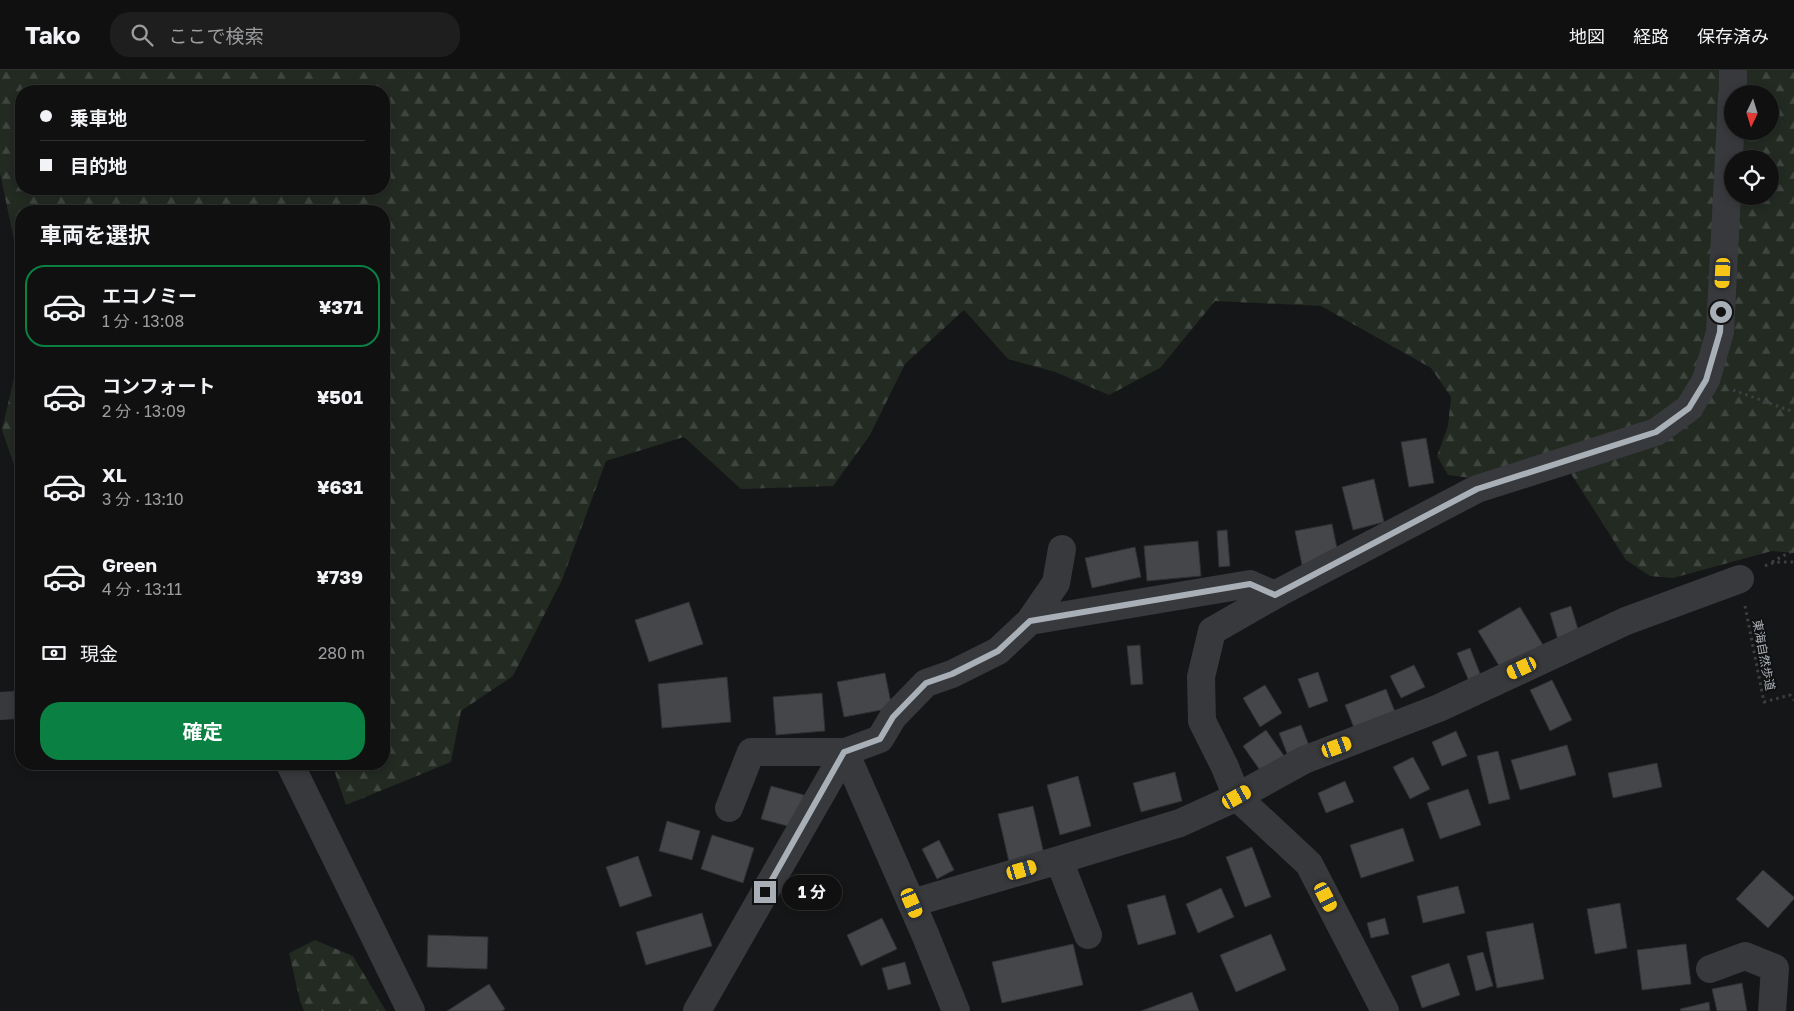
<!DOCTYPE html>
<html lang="ja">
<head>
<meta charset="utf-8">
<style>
  body { margin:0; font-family:"Golos Text","Noto Sans JP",sans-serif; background:#1e1e1f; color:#f1f3f6; height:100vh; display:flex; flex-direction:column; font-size:19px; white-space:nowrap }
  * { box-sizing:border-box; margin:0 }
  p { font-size:16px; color:#9c9d9f }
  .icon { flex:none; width:28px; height:28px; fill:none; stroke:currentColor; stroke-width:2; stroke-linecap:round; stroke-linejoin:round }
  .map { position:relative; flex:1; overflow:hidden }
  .sheet { position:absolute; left:15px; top:135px; width:375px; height:565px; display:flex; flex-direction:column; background:#101011; border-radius:20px; box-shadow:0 2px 8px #0003,0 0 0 1px #303031 }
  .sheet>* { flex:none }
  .banner { position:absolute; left:15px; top:15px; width:375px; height:110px; border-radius:20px; box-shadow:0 2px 8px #0003,0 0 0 1px #303031; display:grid; align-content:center; height:110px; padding:0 25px; background:#101011 }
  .needle { width:32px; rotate:184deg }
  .fabs { position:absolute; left:1724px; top:15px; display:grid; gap:10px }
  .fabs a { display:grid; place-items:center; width:55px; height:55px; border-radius:50%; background:#101011; box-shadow:0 2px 8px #0003,0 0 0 1px #303031; font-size:25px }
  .end { position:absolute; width:22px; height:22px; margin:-11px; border:6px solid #a8afb7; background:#111; box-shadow:0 0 0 2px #111 }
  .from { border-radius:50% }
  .bubble { position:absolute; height:35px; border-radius:18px; background:#101011; box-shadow:0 2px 8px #0003,0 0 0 1px #303031; font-size:16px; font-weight:700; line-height:35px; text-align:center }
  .car { position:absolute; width:15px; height:30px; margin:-15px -8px; border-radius:6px; box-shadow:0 0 4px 1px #0007; background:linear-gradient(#f5c518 24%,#345 0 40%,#f5c518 0 76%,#345 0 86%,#f5c518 0) }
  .banner b { display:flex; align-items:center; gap:18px; height:48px; font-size:19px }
  .banner b+b { border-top:1px solid #303031 }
  .banner i { width:12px; height:12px; background:#f1f3f6 }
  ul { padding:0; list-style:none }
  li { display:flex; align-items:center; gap:15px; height:82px; margin:0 10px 8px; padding:0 15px; border:2px solid transparent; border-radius:20px }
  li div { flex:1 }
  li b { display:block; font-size:19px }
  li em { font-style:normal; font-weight:700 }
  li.current { border-color:#0b8043 }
  li>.icon { width:45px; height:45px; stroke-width:1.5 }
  h2 { padding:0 25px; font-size:22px; line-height:60px }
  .pay { display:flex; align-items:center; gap:12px; height:55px; padding:0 25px; font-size:19px }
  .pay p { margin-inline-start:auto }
  .primary-button { display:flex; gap:10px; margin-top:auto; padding:10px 25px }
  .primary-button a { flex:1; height:58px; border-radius:20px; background:#0b8043; color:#fff; font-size:20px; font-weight:700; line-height:58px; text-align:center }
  header { display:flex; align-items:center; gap:30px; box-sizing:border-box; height:70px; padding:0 25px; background:#101011; border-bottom:1px solid #303031 }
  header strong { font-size:24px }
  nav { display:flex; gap:28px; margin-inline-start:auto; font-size:18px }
  .search { width:350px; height:45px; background:#1e1e1f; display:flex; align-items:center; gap:12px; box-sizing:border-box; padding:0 18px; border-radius:20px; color:#9c9d9f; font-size:19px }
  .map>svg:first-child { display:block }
</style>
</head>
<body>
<header>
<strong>Tako</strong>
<div class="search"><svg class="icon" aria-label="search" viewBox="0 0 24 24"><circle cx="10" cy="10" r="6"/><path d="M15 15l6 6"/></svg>ここで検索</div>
<nav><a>地図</a><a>経路</a><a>保存済み</a></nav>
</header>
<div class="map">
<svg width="1794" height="941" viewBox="0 0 1794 941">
  <defs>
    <pattern id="forest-firs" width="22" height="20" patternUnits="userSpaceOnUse" patternTransform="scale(1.25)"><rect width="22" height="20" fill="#222a22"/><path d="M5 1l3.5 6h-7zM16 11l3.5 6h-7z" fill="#3f4640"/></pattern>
  </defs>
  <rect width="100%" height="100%" fill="#151617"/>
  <path fill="url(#forest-firs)" fill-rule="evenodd" d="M0,0H1794V483L1772,481L1673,508L1650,506L1626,490L1568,399L1479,409L1448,405L1437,386L1448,356L1451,327L1431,298L1321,236L1215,231L1160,298L1109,325L1055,302L1008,289L964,240L905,294L870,365L833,416L741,419L684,367L606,391L562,510L513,606L461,641L451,692L346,735L332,694H384V141H21V204L0,103ZM21,21H384V119H21ZM1732,24H1770V61H1732ZM1732,89H1770V126H1732Z
    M21,277V415L2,360Z
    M315,870L353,886L386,941H304L300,931L289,883Z"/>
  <path fill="#45464a" stroke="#303033" d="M1426,368L1434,413L1409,417L1401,372Z
    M1374,409L1384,452L1353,460L1342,417Z
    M1332,454L1339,488L1302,495L1295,461Z
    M1227,460L1230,496L1219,497L1217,461Z
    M1198,471L1201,506L1147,511L1144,476Z
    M1135,477L1141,507L1092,518L1085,488Z
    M689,532L703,574L649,592L635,550Z
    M1571,536L1580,566L1559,573L1550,543Z
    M1520,537L1543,575L1501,599L1478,561Z
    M1140,575L1143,614L1131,615L1127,576Z
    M1470,578L1483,611L1471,616L1457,583Z
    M1414,595L1425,617L1401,628L1390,606Z
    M1318,602L1328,631L1309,638L1298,609Z
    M885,603L892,638L844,647L837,612Z
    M727,607L731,652L662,658L658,614Z
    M1552,610L1572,650L1550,661L1530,620Z
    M1265,615L1282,643L1260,657L1243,628Z
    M1386,619L1395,642L1354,658L1345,635Z
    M822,623L825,661L776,665L773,627Z
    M1301,655L1310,678L1288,686L1279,663Z
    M1266,660L1287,690L1264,706L1243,676Z
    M1456,661L1467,686L1442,696L1432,672Z
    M1567,675L1576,705L1520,720L1511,690Z
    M1498,681L1510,729L1489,734L1477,686Z
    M1413,687L1430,719L1410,729L1393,697Z
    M1657,693L1662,717L1613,728L1608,703Z
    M1175,702L1182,731L1141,742L1133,713Z
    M1078,706L1091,756L1060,765L1047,715Z
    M1345,711L1354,732L1326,743L1318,723Z
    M771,716L804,725L795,758L761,749Z
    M1468,719L1481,755L1440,769L1427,733Z
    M1033,736L1044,784L1009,792L998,744Z
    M667,751L700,761L692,790L659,781Z
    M1403,758L1414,791L1361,808L1350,775Z
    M712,765L754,778L743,813L701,799Z
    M939,770L954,800L937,809L922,779Z
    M1252,777L1271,827L1245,837L1226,787Z
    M638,786L652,826L620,837L606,797Z
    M1763,800L1794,827V829L1768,858L1736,829Z
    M1458,816L1465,843L1423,853L1417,826Z
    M1221,818L1234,847L1198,863L1186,834Z
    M1165,825L1176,864L1138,875L1127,835Z
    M1620,833L1627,878L1595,884L1587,839Z
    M702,843L712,876L646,895L636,862Z
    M882,848L897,879L861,896L847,865Z
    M1385,848L1389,864L1371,868L1367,853Z
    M1533,853L1544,909L1497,918L1486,862Z
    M1271,864L1286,900L1236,922L1220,885Z
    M428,865L488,867L487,899L427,897Z
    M1073,874L1083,915L1002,933L992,892Z
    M1686,874L1691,914L1642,920L1637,880Z
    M1483,882L1493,916L1476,921L1467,886Z
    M905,892L911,914L888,920L882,898Z
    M1449,893L1460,925L1422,938L1411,906Z
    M1742,913L1747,941H1717L1712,919Z
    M489,914L505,939L502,941H447Z
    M1192,922L1199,941H1141Z
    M1709,932L1710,941H1681L1680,939Z"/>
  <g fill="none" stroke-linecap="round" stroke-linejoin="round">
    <path stroke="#3d4043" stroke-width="3" stroke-dasharray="2.5 4" stroke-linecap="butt" d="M1733,320L1794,342
      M1772,492L1794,480
      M1765,496C1774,491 1785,492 1794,492
      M1745,536L1764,632L1790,625L1794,630"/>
    <path stroke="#37393c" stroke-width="28" d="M1733,24V0
      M1030,551L1250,514L1275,525
      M0,636L15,635L21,633
      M845,682L925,864L956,941
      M290,694L411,941
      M729,738L751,682H845L880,669L893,647L926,613L952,604L998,581L1030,551L1056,513L1062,479
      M912,833L1059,790
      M1088,865L1059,790L1180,753L1237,727L1304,690L1439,638L1626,551L1740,509
      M1710,899L1745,886L1775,898L1772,941
      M697,941L845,682
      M1385,941L1309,794L1237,727L1225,697L1202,651L1201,607L1212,561L1282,521L1477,419L1656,362L1689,338L1706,310L1720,262L1732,26"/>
  </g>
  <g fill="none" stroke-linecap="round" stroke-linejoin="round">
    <path stroke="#a8afb7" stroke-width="6" d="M765,822L844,682L880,669L893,647L926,613L952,604L998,581L1030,551L1250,514L1275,525L1477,419L1656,362L1689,338L1706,310L1720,262L1721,242"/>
  </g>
  <g text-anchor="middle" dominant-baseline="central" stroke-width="4" stroke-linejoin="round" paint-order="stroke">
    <g font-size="12" fill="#a8afb7" stroke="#111112">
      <text transform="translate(1764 585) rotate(79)">東海自然歩道</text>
    </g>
  </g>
</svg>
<div class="fabs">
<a><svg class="needle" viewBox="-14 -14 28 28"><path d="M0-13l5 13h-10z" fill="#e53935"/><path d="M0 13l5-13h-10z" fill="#9c9d9f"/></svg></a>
<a><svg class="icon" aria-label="locate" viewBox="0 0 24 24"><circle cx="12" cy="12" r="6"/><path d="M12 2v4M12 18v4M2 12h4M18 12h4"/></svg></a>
</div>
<i class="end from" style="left:1721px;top:242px"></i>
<i class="end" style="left:765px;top:822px"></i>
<div class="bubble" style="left:782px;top:805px;width:60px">1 分</div>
<i class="car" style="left:1723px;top:203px;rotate:183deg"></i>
<i class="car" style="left:1522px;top:598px;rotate:245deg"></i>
<i class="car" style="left:1337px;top:677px;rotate:70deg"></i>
<i class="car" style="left:1237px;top:727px;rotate:61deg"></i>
<i class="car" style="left:1022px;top:800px;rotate:74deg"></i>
<i class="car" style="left:1326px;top:827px;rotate:153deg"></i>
<i class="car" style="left:912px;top:833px;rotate:157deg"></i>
<div class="banner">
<b><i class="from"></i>乗車地</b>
<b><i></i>目的地</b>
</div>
<section class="sheet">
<h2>車両を選択</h2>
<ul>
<li class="current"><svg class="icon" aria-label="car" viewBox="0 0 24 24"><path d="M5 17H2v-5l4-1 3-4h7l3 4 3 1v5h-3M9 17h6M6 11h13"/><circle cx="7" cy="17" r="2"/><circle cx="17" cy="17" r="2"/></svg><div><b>エコノミー</b><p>1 分 · 13:08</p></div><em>¥371</em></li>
<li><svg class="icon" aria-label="car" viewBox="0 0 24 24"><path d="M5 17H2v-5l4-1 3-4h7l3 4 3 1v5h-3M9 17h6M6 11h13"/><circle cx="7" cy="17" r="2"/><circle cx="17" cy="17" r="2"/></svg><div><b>コンフォート</b><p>2 分 · 13:09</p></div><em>¥501</em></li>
<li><svg class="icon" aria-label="car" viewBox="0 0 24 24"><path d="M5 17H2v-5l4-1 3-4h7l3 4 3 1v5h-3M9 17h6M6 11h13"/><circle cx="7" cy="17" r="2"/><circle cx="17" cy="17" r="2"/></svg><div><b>XL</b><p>3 分 · 13:10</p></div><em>¥631</em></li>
<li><svg class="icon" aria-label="car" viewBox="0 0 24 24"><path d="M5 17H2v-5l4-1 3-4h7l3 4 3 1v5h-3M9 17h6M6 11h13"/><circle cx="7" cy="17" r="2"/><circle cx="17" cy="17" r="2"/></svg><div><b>Green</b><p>4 分 · 13:11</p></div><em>¥739</em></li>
</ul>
<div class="pay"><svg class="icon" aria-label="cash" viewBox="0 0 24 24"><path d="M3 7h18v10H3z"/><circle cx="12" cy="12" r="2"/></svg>現金<p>280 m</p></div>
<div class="primary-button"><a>確定</a></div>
</section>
</div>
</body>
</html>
